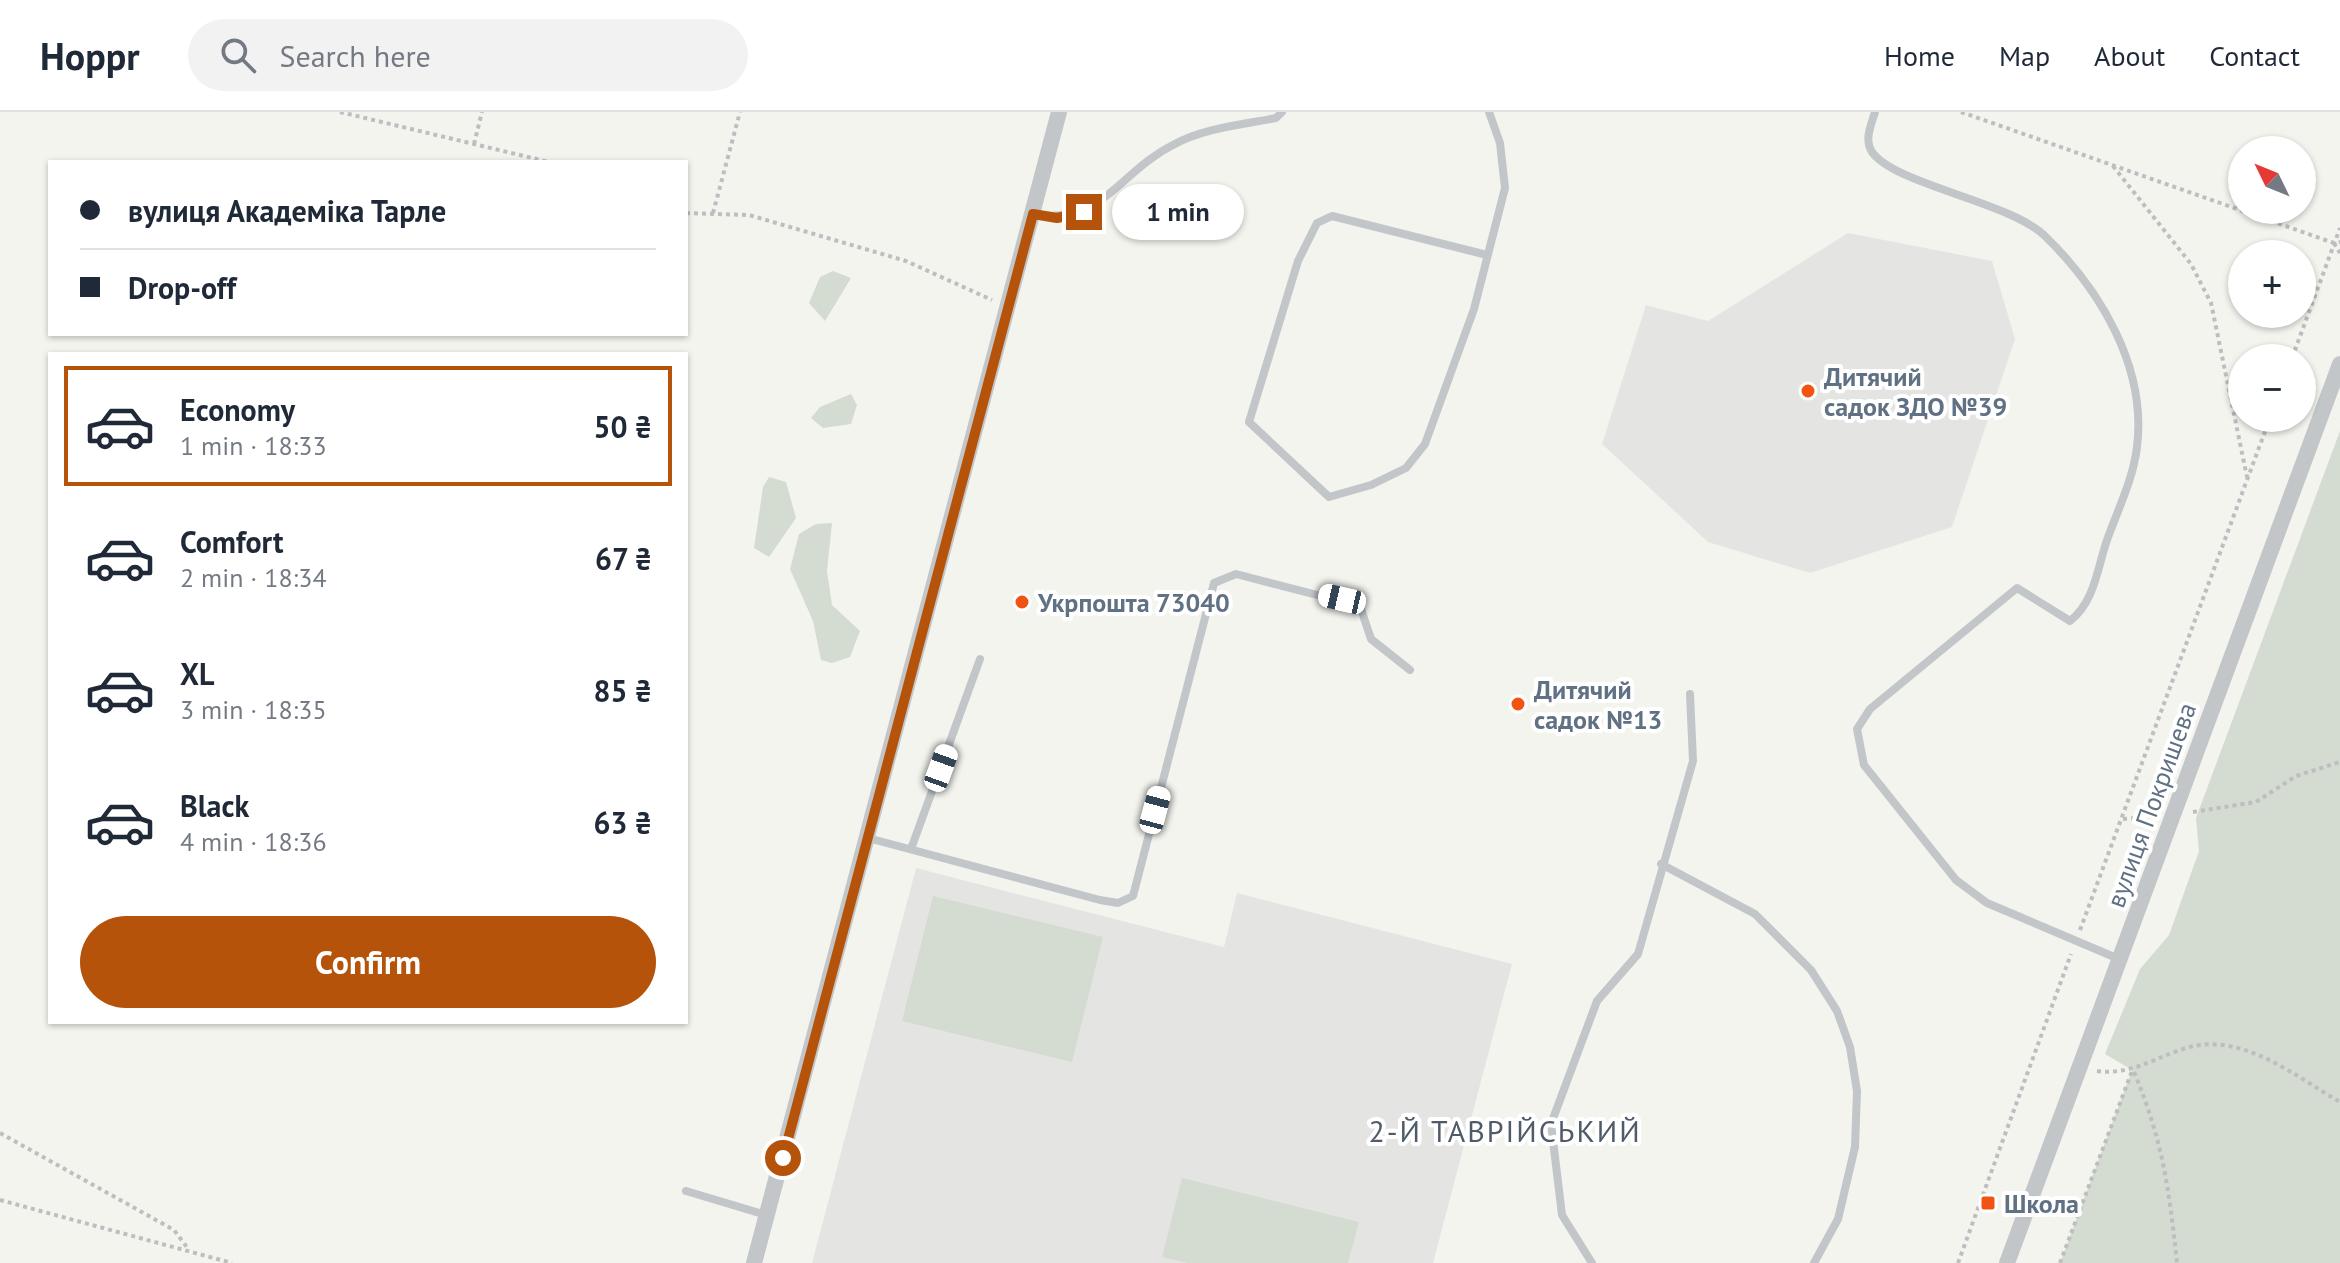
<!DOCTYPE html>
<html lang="en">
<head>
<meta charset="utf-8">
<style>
  body { margin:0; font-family:"PT Sans",sans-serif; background:#f2f2f3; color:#1f2937; height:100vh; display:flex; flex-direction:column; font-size:30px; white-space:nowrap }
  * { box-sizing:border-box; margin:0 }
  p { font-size:26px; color:#747a83 }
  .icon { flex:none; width:44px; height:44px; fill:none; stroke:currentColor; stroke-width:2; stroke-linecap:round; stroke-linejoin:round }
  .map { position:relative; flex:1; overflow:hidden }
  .drawer { position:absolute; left:48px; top:240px; width:640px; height:672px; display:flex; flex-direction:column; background:#fff; border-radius:0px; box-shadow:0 2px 6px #0004 }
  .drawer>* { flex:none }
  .guide { position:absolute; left:48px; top:48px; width:640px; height:176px; border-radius:0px; box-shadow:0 2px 6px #0004; display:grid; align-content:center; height:176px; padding:0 32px; background:#fff }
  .needle { width:52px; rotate:313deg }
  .controls { position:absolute; left:2228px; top:24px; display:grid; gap:16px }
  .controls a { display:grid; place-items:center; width:88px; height:88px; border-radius:50%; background:#fff; box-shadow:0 2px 6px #0004; font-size:40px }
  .end { position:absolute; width:36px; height:36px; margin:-18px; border:10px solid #b45309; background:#fff; box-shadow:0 0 0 4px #fff }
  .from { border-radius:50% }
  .bubble { position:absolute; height:56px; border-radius:28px; background:#fff; box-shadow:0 2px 6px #0004; font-size:26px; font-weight:800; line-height:56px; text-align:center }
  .car { position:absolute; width:24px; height:48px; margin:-24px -12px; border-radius:10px; box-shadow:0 0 6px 2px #0007; background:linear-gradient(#fff 24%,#345 0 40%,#fff 0 76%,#345 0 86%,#fff 0) }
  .guide b { display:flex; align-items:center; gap:28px; height:76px; font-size:30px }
  .guide b+b { border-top:2px solid #e0e1e3 }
  .guide i { width:20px; height:20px; background:#1f2937 }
  ul { padding:14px 0 0; list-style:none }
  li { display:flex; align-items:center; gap:24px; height:120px; margin:0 16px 12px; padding:0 16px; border:4px solid transparent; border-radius:0px }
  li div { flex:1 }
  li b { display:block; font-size:30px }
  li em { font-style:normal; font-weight:800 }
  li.current { border-color:#b45309 }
  li>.icon { width:72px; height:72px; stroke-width:1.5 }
  .primary-button { display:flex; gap:16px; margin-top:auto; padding:16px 32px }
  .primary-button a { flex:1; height:92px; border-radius:48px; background:#b45309; color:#fff; font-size:32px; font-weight:800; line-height:92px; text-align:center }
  header { display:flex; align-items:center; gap:48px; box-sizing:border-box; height:112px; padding:0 40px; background:#fff; border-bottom:2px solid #e0e1e3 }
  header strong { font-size:38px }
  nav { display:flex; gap:44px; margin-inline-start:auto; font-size:28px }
  .search { width:560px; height:72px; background:#f2f2f3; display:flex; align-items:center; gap:20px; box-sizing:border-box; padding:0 28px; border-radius:44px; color:#747a83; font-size:30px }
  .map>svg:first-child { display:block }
</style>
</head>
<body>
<header>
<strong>Hoppr</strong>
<div class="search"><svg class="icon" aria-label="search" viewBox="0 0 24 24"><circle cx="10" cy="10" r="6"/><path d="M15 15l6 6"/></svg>Search here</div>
<nav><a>Home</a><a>Map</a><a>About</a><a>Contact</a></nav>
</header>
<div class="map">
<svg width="2340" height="1151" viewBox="0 0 2340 1151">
  <rect width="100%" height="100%" fill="#f4f4ef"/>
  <path fill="#e4e5e3" d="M1848,121L1992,149L2015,227L1952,415L1810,461L1708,430L1602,332L1646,193L1708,209Z
    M916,756L1224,835L1237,781L1512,852L1433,1151H812Z"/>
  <path fill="#d4dbd0" d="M833,159L851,166L825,209L809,191L820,165Z
    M851,282L857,293L851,312L823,316L811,306L820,295Z
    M2340,319V1151H2060L2132,958L2105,942L2140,857L2169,823L2199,739L2196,706Z
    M769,365L786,370L796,406L769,445L754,436L763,375Z
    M832,411L827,459L832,493L860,519L850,545L832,551L821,548L813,509L790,457L799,422L816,412Z
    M933,784L1103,825L1072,950L902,909Z
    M1182,1066L1359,1110L1348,1151H1188L1162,1145Z"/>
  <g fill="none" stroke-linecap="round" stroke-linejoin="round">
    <path stroke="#bcbec0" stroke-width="4" stroke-dasharray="4 4" stroke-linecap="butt" d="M340,0L549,50
      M1961,0L2334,131L2340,130
      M474,32L482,0
      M2113,54L2191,152L2211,191L2247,365
      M686,101L749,103L906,149L992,188
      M713,101L740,0
      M2334,131L2340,141
      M2292,246L2340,116
      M2193,700L2256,690L2296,664L2340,650
      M2123,707L2156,705
      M2080,818L2270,306
      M2097,959C2129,963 2151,948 2180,938C2238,916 2293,963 2340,990
      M2134,960C2163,1029 2169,1077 2177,1151
      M0,1021L174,1118L189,1138
      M0,1088L232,1151
      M1958,1151L2071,842
      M2060,1151L2132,959"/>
    <path stroke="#c2c6c9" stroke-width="8" d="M1875,0C1871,13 1864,28 1872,40C1895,73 2012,90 2046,125C2100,178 2147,255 2137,335C2133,368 2118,397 2107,428C2097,457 2095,489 2070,509L2017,476L1870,597L1857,617L1864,653L1956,768L1987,791L2119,847
      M1033,102C1102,114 1119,60 1173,33C1204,16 1241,13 1276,6L1282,0
      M1487,143L1332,104L1317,111L1298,149L1249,310L1329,385L1371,373L1406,356L1425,332L1474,197L1505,76L1500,31L1489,0
      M868,726L1100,788L1118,791L1133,784L1214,471L1236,462L1360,494L1371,527L1410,558
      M911,737L980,547
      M1661,752L1755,802L1811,858L1837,899L1850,935L1857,979L1855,1035L1838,1107L1814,1151
      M686,1079L766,1103
      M1592,1151L1562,1103L1551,1012L1597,889L1638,842L1693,649L1690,582"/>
    <path stroke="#c2c6c9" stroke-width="16" d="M754,1151L1059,0
      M2007,1151L2340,252"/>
  </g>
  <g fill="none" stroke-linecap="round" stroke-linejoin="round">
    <path stroke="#b45309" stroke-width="10" d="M783,1046L1033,102L1057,106L1084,100"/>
  </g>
  <g fill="#f15312" stroke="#fff" stroke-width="3">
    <circle cx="1808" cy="279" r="8"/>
    <circle cx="1022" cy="490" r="8"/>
    <circle cx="1518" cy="592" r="8"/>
    <rect x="1980" y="1083" width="16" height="16" rx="4"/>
  </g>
  <g text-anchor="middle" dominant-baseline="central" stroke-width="8" stroke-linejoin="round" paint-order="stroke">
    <g font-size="26" font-weight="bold" fill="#607183" stroke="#fff" text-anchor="start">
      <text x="1824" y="264">Дитячий<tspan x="1824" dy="30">садок ЗДО №39</tspan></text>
      <text x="1038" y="490">Укрпошта 73040</text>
      <text x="1534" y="577">Дитячий<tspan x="1534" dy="30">садок №13</tspan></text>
      <text x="2004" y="1091">Школа</text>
    </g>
    <g font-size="26" fill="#607183" stroke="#fff">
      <text transform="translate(2151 693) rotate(-70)">вулиця Покришева</text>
    </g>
    <g font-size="30" letter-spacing="2" fill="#4f5b67" stroke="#fff">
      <text x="1505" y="1018">2-Й ТАВРІЙСЬКИЙ</text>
    </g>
  </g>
</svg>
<div class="controls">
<a><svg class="needle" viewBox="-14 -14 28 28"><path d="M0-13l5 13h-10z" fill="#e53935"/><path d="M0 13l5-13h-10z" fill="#747a83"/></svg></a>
<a>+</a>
<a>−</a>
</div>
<i class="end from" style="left:783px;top:1046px"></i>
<i class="end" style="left:1084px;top:100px"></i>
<div class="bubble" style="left:1112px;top:72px;width:132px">1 min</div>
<i class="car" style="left:1342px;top:487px;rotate:283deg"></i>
<i class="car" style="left:941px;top:656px;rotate:20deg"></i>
<i class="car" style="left:1155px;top:698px;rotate:15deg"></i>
<div class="guide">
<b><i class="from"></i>вулиця Академіка Тарле</b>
<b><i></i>Drop-off</b>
</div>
<section class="drawer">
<ul>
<li class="current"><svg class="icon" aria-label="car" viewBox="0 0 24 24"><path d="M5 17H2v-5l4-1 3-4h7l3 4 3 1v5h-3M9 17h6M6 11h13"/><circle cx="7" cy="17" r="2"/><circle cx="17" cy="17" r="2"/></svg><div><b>Economy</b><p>1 min · 18:33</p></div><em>50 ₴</em></li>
<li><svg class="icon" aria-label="car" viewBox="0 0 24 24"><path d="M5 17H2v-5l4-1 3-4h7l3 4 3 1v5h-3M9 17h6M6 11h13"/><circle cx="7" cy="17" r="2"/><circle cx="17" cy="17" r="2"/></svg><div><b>Comfort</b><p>2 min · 18:34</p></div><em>67 ₴</em></li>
<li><svg class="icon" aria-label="car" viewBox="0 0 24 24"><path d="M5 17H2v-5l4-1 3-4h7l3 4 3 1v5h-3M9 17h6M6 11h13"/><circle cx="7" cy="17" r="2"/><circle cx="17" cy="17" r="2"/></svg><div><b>XL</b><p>3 min · 18:35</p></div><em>85 ₴</em></li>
<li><svg class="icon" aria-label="car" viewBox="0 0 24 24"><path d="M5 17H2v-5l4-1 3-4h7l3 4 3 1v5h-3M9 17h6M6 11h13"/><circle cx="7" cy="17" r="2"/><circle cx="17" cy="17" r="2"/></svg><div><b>Black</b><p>4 min · 18:36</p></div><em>63 ₴</em></li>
</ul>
<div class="primary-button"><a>Confirm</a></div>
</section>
</div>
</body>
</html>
